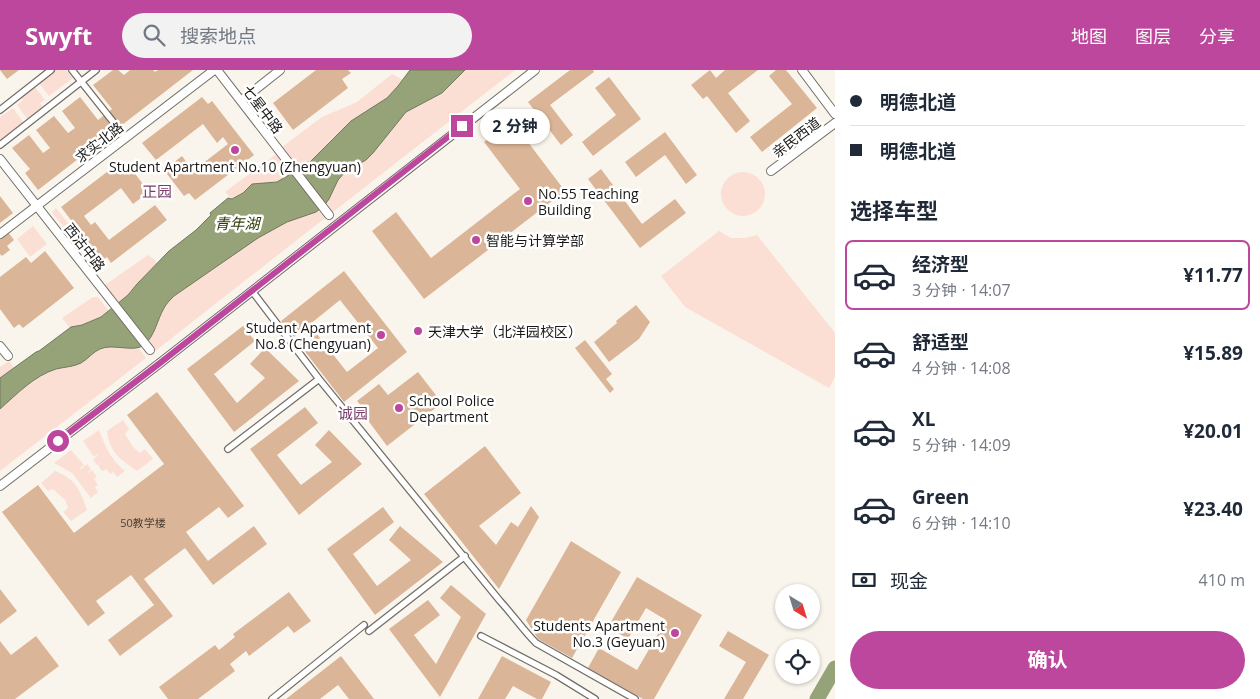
<!DOCTYPE html>
<html lang="zh">
<head>
<meta charset="utf-8">
<style>
  body { margin:0; font-family:"Open Sans","Noto Sans SC",sans-serif; background:#f2f2f3; color:#1f2937; height:100vh; display:flex; flex-direction:column; font-size:19px; white-space:nowrap }
  * { box-sizing:border-box; margin:0 }
  p { font-size:16px; color:#747a83 }
  .icon { flex:none; width:28px; height:28px; fill:none; stroke:currentColor; stroke-width:2; stroke-linecap:round; stroke-linejoin:round }
  .map { position:relative; flex:1; overflow:hidden }
  .drawer { display:flex; flex-direction:column; background:#fff; width:425px }
  .drawer>* { flex:none }
  .guide { display:grid; align-content:center; height:110px; padding:0 15px; background:#fff }
  .needle { width:32px; rotate:142deg }
  .tools { position:absolute; left:775px; top:514px; display:grid; gap:10px }
  .tools a { display:grid; place-items:center; width:45px; height:45px; border-radius:50%; background:#fff; box-shadow:0 1px 4px #0004; font-size:25px }
  .end { position:absolute; width:22px; height:22px; margin:-11px; border:6px solid #bd479d; background:#fff; box-shadow:0 0 0 2px #fff }
  .from { border-radius:50% }
  .bubble { position:absolute; height:35px; border-radius:18px; background:#fff; box-shadow:0 1px 4px #0004; font-size:16px; font-weight:700; line-height:35px; text-align:center }
  .guide b { display:flex; align-items:center; gap:18px; height:48px; font-size:19px }
  .guide b+b { border-top:1px solid #e0e1e3 }
  .guide i { width:12px; height:12px; background:#1f2937 }
  ul { padding:0; list-style:none }
  li { display:flex; align-items:center; gap:15px; height:70px; margin:0 10px 8px; padding:0 5px; border:2px solid transparent; border-radius:8px }
  li div { flex:1 }
  li b { display:block; font-size:19px }
  li em { font-style:normal; font-weight:700 }
  li.on { border-color:#bd479d }
  li>.icon { width:45px; height:45px; stroke-width:1.5 }
  h2 { padding:0 15px; font-size:22px; line-height:60px }
  .pay { display:flex; align-items:center; gap:12px; height:55px; padding:0 15px; font-size:19px }
  .pay p { margin-inline-start:auto }
  .cta { display:flex; gap:10px; margin-top:auto; padding:10px 15px }
  .cta a { flex:1; height:58px; border-radius:30px; background:#bd479d; color:#fff; font-size:20px; font-weight:700; line-height:58px; text-align:center }
  header { display:flex; align-items:center; gap:30px; box-sizing:border-box; height:70px; padding:0 25px; background:#bd479d; color:#fff }
  header strong { font-size:24px }
  nav { display:flex; gap:28px; margin-inline-start:auto; font-size:18px }
  .search { width:350px; height:45px; background:#f2f2f3; display:flex; align-items:center; gap:12px; box-sizing:border-box; padding:0 18px; border-radius:28px; color:#747a83; font-size:19px }
  main { display:flex; flex:1; min-height:0 }
  .map>svg:first-child { display:block }
</style>
</head>
<body>
<header>
<strong>Swyft</strong>
<div class="search"><svg class="icon" aria-label="search" viewBox="0 0 24 24"><circle cx="10" cy="10" r="6"/><path d="M15 15l6 6"/></svg>搜索地点</div>
<nav><a>地图</a><a>图层</a><a>分享</a></nav>
</header>
<main>
<div class="map">
<svg width="835" height="629" viewBox="0 0 835 629">
  <rect width="100%" height="100%" fill="#faf5ec"/>
  <path fill="#fbded4" d="M56,0H66L73,8L49,26L39,13Z
    M465,0H515L333,142L326,132L338,110L345,102L366,90L373,83L406,42L442,23Z
    M392,4L403,10L387,28L334,67L310,92L304,93L297,97L282,77L322,47L357,32Z
    M34,16L45,30L40,33L43,38L28,50L17,35L23,30L21,27Z
    M13,38L24,53L0,72V47Z
    M276,84L291,103L289,105L277,112L252,114L243,123L232,129L225,122Z
    M721 124a22 22 0 1 1 44 0a22 22 0 1 1-44 0Z
    M56,138L104,199L99,202L52,142Z
    M318,140L325,148L154,282L147,273L164,237L174,226L258,168L287,152Z
    M33,156L47,174L30,187L17,169Z
    M719,161L731,168H745L757,165L835,263V307L829,318L685,237L661,206Z
    M148,185L155,190L157,193L137,214L128,225L116,235L102,217Z
    M93,227H98L109,241L101,247L82,255L70,258L62,248Z
    M107,277H138L146,288L0,401V339C17,325 33,308 54,300C63,297 72,298 80,293C91,288 95,280 107,277Z
    M9,291L14,298L0,308V297Z
    M123,350L129,359L125,364L133,377L140,383L145,379L153,389L137,401C121,390 109,382 107,361Z
    M99,360C106,378 110,388 125,401L117,407L113,402L110,404L106,399L103,401L101,400L98,395L103,391L97,395L93,390L98,385L97,384L94,387L83,371Z
    M71,380L84,395L80,398L81,399L87,394L91,399L86,404L92,400L97,407L94,409L98,415L95,417L98,422L91,428L72,403L54,393Z
    M55,401C75,408 81,421 87,440L71,451L63,442L68,438L65,430L53,419L48,421L41,413Z"/>
  <path fill="#96a379" stroke="#70795b" d="M410,0H465L442,23L406,42L373,83L366,90L345,102L338,110L329,129L324,136L316,142L287,152L258,168L174,226C170,230 166,234 164,238C157,250 155,266 144,275C134,283 113,273 100,279C93,282 88,289 81,293C73,297 64,297 56,299C34,306 17,324 0,339V308L36,282L39,281L71,257L82,255L101,247L128,225L137,214L169,181L196,160L211,145L210,143L228,128L232,129L243,123L252,114L277,112L289,105L297,97L304,93L310,92L351,51L387,28L398,16Z"/>
  <g fill="none" stroke-linecap="round" stroke-linejoin="round">
    <path stroke="#96a379" stroke-width="15" d="M817,629L835,598"/>
  </g>
  <path fill="#dbb597" d="M0,0H19L7,9Z
    M113,0H118L124,5L130,0H153L155,2L158,0H193L38,120L25,103L30,99L12,78L29,65L43,83L50,78L36,60L54,46L68,63L75,58L62,41L80,27L98,50L112,39L93,15Z
    M316,0H348L351,3L342,9L348,18L293,60L273,33Z
    M570,0H593L594,2L550,35L573,65L561,75L528,32Z
    M710,0L716,8L725,0H758L728,23L750,51L736,63L707,26L703,29L691,15Z
    M776,0H786L817,38L762,82L750,67L792,34L769,6Z
    M609,7L641,49L593,86L582,72L616,45L595,18Z
    M202,27L208,34L212,31L254,85L195,130L189,123L184,126L164,100L182,86L193,101L228,74L223,67L217,73L203,54L156,90L142,73Z
    M512,51L565,121L424,229L372,161L396,142L431,188L520,119L484,72Z
    M665,62L697,105L686,114L665,85L636,107L625,92Z
    M120,92L126,100L130,97L149,122L133,134L121,118L84,146L91,155L95,152L109,170L155,135L167,150L111,193L107,187L102,191L61,137Z
    M601,99L642,154L675,129L686,143L640,178L588,109Z
    M0,126L13,143L0,153Z
    M8,162L14,170L7,176L10,180L2,186L0,184V168Z
    M45,181L74,218L23,258L19,254L14,258L0,239V207L26,187L31,193Z
    M344,201L407,282L344,332L300,275L316,263L347,302L378,278L340,230L294,267L281,251Z
    M636,235L650,252L639,269L609,292L594,272L617,253L616,251Z
    M243,256L255,271L214,304L237,333L265,308L250,294L265,278L299,311L234,362L187,299Z
    M585,270L612,304L606,309L614,319L610,323L575,278Z
    M418,302L442,333L387,376L364,345L367,343L357,331L379,314L388,325Z
    M157,322L244,436L228,448L219,437L186,462L208,491L254,456L267,474L213,515L185,478L144,509L173,546L120,586L108,570L154,535L131,505L96,531L105,543L88,556L2,442L38,415L74,463L164,394L127,345Z
    M305,337L318,353L277,385L301,415L332,392L315,375L329,360L362,394L299,445L250,379Z
    M485,376L521,423L479,456L496,475L511,452L518,457L531,436L539,447L499,519L424,424Z
    M383,437L394,452L353,484L377,516L411,490L389,470L400,456L443,492L375,545L327,479Z
    M571,471L621,502L572,588L538,569L526,550Z
    M637,507L702,545L654,629H643L588,598L599,578L637,600L666,550L646,538L628,569L608,557Z
    M451,515L486,544L440,627L389,559L428,530L440,545L414,565L436,594L461,547L440,528Z
    M0,519L17,541L0,554Z
    M289,522L311,551L294,563L288,556L249,586L246,581L230,594L235,601L198,629H168L159,617L215,575L219,580L235,567L233,564Z
    M728,561L769,585L743,629H724L746,592L719,576Z
    M36,566L59,596L15,629H0V571L11,585Z
    M341,586L374,629H349L338,615L320,629H286Z
    M502,586L551,612L542,629H537L513,616L505,629H478Z"/>
  <g fill="none" stroke-linecap="round" stroke-linejoin="round">
    <g stroke="#716d66" stroke-width="8">
      <path id="pedestrian" d="M72,0L126,68
        M0,40L51,0
        M0,75L96,0
        M252,221L319,309L500,531C513,545 523,560 536,573L635,629
        M228,379L319,309
        M369,561L465,486
        M481,566L556,605L595,629
        M272,629L364,555"/>
    </g>
    <g stroke="#716d66" stroke-width="10">
      <path id="minor" d="M217,0L329,145
        M802,0L835,44
        M241,31L280,0
        M0,89L150,280
        M771,101L835,53
        M0,164L214,0
        M0,276L8,286
        M0,416L160,293L535,0"/>
    </g>
    <use href="#pedestrian" stroke="#fff" stroke-width="5.5"/>
    <use href="#minor" stroke="#fff" stroke-width="8"/>
  </g>
  <g fill="none" stroke-linecap="round" stroke-linejoin="round">
    <path stroke="#bd479d" stroke-width="6" d="M58,371L160,293L462,56"/>
  </g>
  <g fill="#bd479d" stroke="#fff" stroke-width="2">
    <circle cx="235" cy="80" r="5"/>
    <circle cx="528" cy="131" r="5"/>
    <circle cx="476" cy="170" r="5"/>
    <circle cx="418" cy="261" r="5"/>
    <circle cx="381" cy="265" r="5"/>
    <circle cx="399" cy="338" r="5"/>
    <circle cx="675" cy="563" r="5"/>
  </g>
  <g text-anchor="middle" dominant-baseline="central" stroke-width="5" stroke-linejoin="round" paint-order="stroke">
    <g font-size="11" fill="#4a3f36">
      <text x="143" y="452">50教学楼</text>
    </g>
    <g font-size="14" fill="#191815" stroke="#fff">
      <text transform="translate(263 39) rotate(53)">七星中路</text>
      <text transform="translate(796 67) rotate(-37)">亲民西道</text>
      <text transform="translate(99 72) rotate(-38)">求实北路</text>
      <text transform="translate(85 177) rotate(52)">西沽中路</text>
    </g>
    <g font-size="14" fill="#191815" stroke="#fff" text-anchor="start">
      <text x="235" y="96" text-anchor="middle">Student Apartment No.10 (Zhengyuan)</text>
      <text x="538" y="123">No.55 Teaching<tspan x="538" dy="16">Building</tspan></text>
      <text x="486" y="170">智能与计算学部</text>
      <text x="371" y="257" text-anchor="end">Student Apartment<tspan x="371" dy="16">No.8 (Chengyuan)</tspan></text>
      <text x="428" y="261">天津大学（北洋园校区）</text>
      <text x="409" y="330">School Police<tspan x="409" dy="16">Department</tspan></text>
      <text x="665" y="555" text-anchor="end">Students Apartment<tspan x="665" dy="16">No.3 (Geyuan)</tspan></text>
    </g>
    <g font-size="15" fill="#793d67" stroke="#fff">
      <text x="157" y="121">正园</text>
      <text x="353" y="343">诚园</text>
    </g>
    <g font-size="15" font-style="italic" fill="#313c0a" stroke="#fff">
      <text x="237" y="153">青年湖</text>
    </g>
  </g>
</svg>
<div class="tools">
<a><svg class="needle" viewBox="-14 -14 28 28"><path d="M0-13l5 13h-10z" fill="#e53935"/><path d="M0 13l5-13h-10z" fill="#747a83"/></svg></a>
<a><svg class="icon" aria-label="locate" viewBox="0 0 24 24"><circle cx="12" cy="12" r="6"/><path d="M12 2v4M12 18v4M2 12h4M18 12h4"/></svg></a>
</div>
<i class="end from" style="left:58px;top:371px"></i>
<i class="end" style="left:462px;top:56px"></i>
<div class="bubble" style="left:480px;top:39px;width:70px">2 分钟</div>
</div>
<section class="drawer">
<div class="guide">
<b><i class="from"></i>明德北道</b>
<b><i></i>明德北道</b>
</div>
<h2>选择车型</h2>
<ul>
<li class="on"><svg class="icon" aria-label="car" viewBox="0 0 24 24"><path d="M5 17H2v-5l4-1 3-4h7l3 4 3 1v5h-3M9 17h6M6 11h13"/><circle cx="7" cy="17" r="2"/><circle cx="17" cy="17" r="2"/></svg><div><b>经济型</b><p>3 分钟 · 14:07</p></div><em>¥11.77</em></li>
<li><svg class="icon" aria-label="car" viewBox="0 0 24 24"><path d="M5 17H2v-5l4-1 3-4h7l3 4 3 1v5h-3M9 17h6M6 11h13"/><circle cx="7" cy="17" r="2"/><circle cx="17" cy="17" r="2"/></svg><div><b>舒适型</b><p>4 分钟 · 14:08</p></div><em>¥15.89</em></li>
<li><svg class="icon" aria-label="car" viewBox="0 0 24 24"><path d="M5 17H2v-5l4-1 3-4h7l3 4 3 1v5h-3M9 17h6M6 11h13"/><circle cx="7" cy="17" r="2"/><circle cx="17" cy="17" r="2"/></svg><div><b>XL</b><p>5 分钟 · 14:09</p></div><em>¥20.01</em></li>
<li><svg class="icon" aria-label="car" viewBox="0 0 24 24"><path d="M5 17H2v-5l4-1 3-4h7l3 4 3 1v5h-3M9 17h6M6 11h13"/><circle cx="7" cy="17" r="2"/><circle cx="17" cy="17" r="2"/></svg><div><b>Green</b><p>6 分钟 · 14:10</p></div><em>¥23.40</em></li>
</ul>
<div class="pay"><svg class="icon" aria-label="cash" viewBox="0 0 24 24"><path d="M3 7h18v10H3z"/><circle cx="12" cy="12" r="2"/></svg>现金<p>410 m</p></div>
<div class="cta"><a>确认</a></div>
</section>
</main>
</body>
</html>
